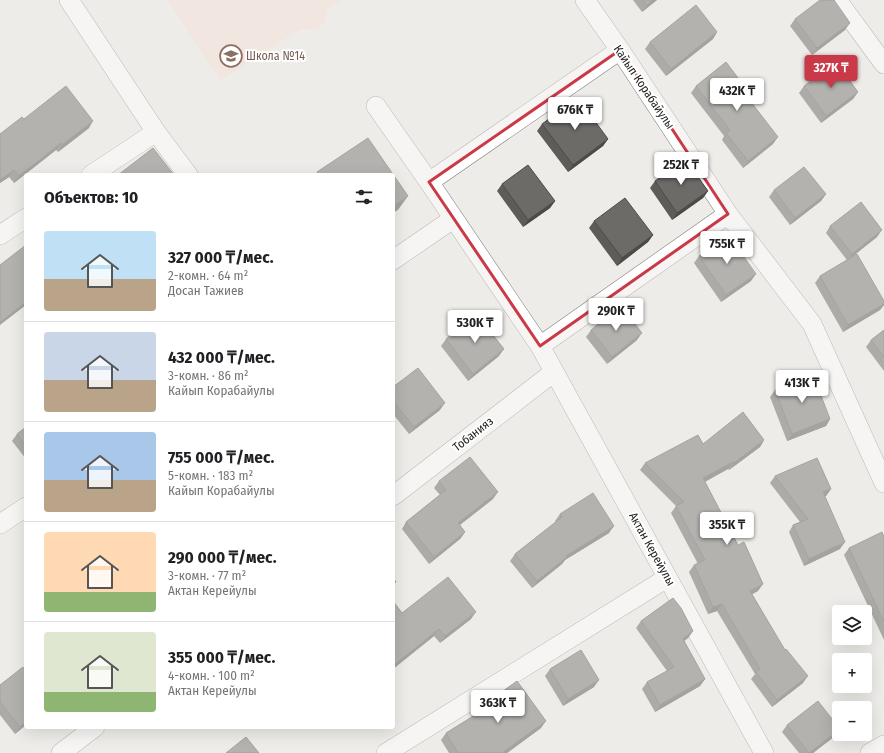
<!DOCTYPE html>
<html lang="ru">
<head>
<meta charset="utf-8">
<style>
	:root { --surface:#fff; --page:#f2f2f2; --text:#202124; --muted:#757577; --line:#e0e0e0; --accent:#c93947 }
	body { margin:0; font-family:"Fira Sans Condensed",sans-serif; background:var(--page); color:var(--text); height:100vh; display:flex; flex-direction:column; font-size:15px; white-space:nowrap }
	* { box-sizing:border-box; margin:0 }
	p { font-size:13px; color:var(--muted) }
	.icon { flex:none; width:22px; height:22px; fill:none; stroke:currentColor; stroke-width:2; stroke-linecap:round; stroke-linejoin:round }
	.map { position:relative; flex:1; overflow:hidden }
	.details { position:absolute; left:24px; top:173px; width:371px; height:556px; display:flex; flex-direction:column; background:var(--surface); border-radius:4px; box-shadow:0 4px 16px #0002 }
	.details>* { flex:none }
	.controls { position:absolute; left:832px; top:605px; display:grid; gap:8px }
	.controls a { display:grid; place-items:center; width:40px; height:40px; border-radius:4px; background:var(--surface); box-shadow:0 4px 16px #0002; font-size:20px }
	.price { position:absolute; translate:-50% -34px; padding:0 9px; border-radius:4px; background:#fff; color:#222; font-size:13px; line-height:26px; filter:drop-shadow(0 1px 2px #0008) }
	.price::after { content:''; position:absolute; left:50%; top:24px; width:12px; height:9px; margin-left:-6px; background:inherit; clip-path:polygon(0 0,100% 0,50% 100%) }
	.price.on { background:var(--accent); color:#fff }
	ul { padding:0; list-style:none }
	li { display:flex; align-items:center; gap:12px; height:100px; padding:0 20px }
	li+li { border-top:1px solid var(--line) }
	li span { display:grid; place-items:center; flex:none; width:112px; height:80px; border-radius:4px; color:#555 }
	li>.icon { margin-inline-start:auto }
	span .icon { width:48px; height:48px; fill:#fffc; stroke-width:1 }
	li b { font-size:17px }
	h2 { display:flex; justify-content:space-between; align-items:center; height:48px; padding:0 20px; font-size:17px }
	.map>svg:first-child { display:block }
	.education { fill:#f6ddd4 }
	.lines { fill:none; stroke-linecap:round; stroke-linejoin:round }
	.minor-casing { stroke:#7c7a77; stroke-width:20 }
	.minor { stroke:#fff; stroke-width:19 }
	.wall { fill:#5e5c59 }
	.shaded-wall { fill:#4c4b49 }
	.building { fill:#6d6b68; stroke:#4c4b49 }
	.marked { fill:none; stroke:#c93947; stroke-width:3; stroke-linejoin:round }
	.labels { text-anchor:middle; stroke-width:4; stroke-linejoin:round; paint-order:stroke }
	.education-label { font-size:12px; fill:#785e54; stroke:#fff; text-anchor:start }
	.street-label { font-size:12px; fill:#232221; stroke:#fff }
</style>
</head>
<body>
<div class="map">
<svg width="884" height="753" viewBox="0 0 884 753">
	<rect width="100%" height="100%" fill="#eeece9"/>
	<path class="education" d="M167,0H343L327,10L325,23L316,30L301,29L220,81Z"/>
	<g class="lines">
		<g class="minor-casing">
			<path id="minor" d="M69,0L156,132L188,175
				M585,0L620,50L728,214L812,324L884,483
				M837,0L884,64
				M376,106L429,182L540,346L728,214
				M91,175L156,132
				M429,182L620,50
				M0,235L26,218
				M393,260L453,219
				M540,346L764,753
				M393,496L554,372
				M0,524L26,507
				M61,753L95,727
				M386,753L667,578
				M870,753L884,745"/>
		</g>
		<use href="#minor" class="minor"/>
	</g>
	<path class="wall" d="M633,0H657L642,12Z
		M795,19L845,30L812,55L790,26Z
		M717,32L713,39L666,76L645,49L650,42Z
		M696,86L745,94L773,144L743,168L722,140L724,136L691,93Z
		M804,86L858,92L853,99L821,123L799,93Z
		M24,119L89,128L58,152L56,150L14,183L9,177L0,183V134Z
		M542,124L608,139L603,146L568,172L537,131Z
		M655,181L708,191L703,198L672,220L650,188Z
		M502,184L555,201L550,208L523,227L497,191Z
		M774,190L826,194L821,201L790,225L769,197Z
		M594,221L653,235L648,242L617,266L589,228Z
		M830,226L877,237L850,258L884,301V305L880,310L843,332L815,283L820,276L847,260L826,233Z
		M699,256L751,281L721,302L694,263Z
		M591,330L637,340L607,364L586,337Z
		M884,330V371L866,347L871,340Z
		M446,339L499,356L468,381L441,346Z
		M393,387L440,410L409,434L393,414Z
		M775,390L830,419L826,426L787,441L770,397Z
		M26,427V459L12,441L17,434Z
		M764,440L760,447L729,470L728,469L705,482L758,591L752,594L803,683L772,707L751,679L755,674L717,611L708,614L689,572L694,565L698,564L671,513L676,506L640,470L645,463Z
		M775,476L831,489L826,496H824L840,549L804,566L789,532L793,525L800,522L770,483Z
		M439,481L493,499L460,525L465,532L460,539L429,564L402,529L406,522L440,495L434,488Z
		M560,514L609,533L565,560L562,564L532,588L510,561L515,554L556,522L555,521Z
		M884,537V640L844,555L849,548Z
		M393,601L402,613L471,619L440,643L434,636L393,669Z
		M641,621L693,631L688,638L684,641L705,679L700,686L655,712L642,689L647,682L667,671L636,628Z
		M26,669V725L15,734L0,715V685Z
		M550,669L594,687L563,706L545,676Z
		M488,702L541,728L507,753H449L441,740L446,733L484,710L483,709Z
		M787,725L835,736L813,753H799L782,732Z"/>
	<path class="shaded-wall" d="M653,0H657L642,12L647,5Z
		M850,23L845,30L812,55L817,48Z
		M717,32L713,39L666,76L671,69Z
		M858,92L853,99L821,123L826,116Z
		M93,121L89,128L58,152L62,145Z
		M778,137L773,144L743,168L748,161Z
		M608,139L603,146L568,172L573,165Z
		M61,143L56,150L14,183L19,176Z
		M14,170L9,177L0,183V180Z
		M708,191L703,198L672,220L677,213Z
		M826,194L821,201L790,225L795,218Z
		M408,196L398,210L393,213V206Z
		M555,201L550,208L523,227L528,220Z
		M882,230L877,237L847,261L852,254Z
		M653,235L648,242L617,266L622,258Z
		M756,274L751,281L721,302L726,295Z
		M26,302V305L0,325V322Z
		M884,304V305L880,310L843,332L848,325Z
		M642,333L637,340L607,364L612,357Z
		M504,349L499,356L468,381L473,374Z
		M445,403L440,410L409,434L414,427Z
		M830,419L826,426L787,441L792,434Z
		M764,440L760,447L729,470L734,463Z
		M733,462L728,469L698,485L703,478Z
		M831,489L826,496L818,499L823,492Z
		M498,492L493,499L453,530L458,523Z
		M614,526L609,533L565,560L562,564L532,588L537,581L566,556Z
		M465,532L460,539L429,564L434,557Z
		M845,542L840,549L804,566L809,559Z
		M763,584L758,591L745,598L750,591Z
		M722,604L717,611L708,614L713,607Z
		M476,612L471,619L440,643L445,636Z
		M439,629L434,636L393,669L394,665Z
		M693,631L688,638L678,646L683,639Z
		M808,676L803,683L772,707L777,700Z
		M705,679L700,686L655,712L660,705Z
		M599,680L594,687L563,706L568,699Z
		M546,721L541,728L507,753H502Z
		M26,722V725L15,734L20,727Z
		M839,730L835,736L813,753H809Z"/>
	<path class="building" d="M643,0H653L647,5Z
		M820,0H834L850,23L817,48L795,19Z
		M696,5L717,32L671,69L650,42Z
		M726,62L747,90L744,93L778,137L748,161L726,133L730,130L696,86Z
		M836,62L858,92L826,116L804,86Z
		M66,86L93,121L62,145L61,143L19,176L14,170L0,180V134L22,117L24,119Z
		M578,98L608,139L573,165L542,124Z
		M368,138L408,196L393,206V175H319L317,172Z
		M153,148L174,175H118Z
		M686,160L708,191L677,213L655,181Z
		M528,165L555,201L528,220L502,184Z
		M804,167L826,194L795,218L774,190Z
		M625,198L653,235L622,258L594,221Z
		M861,202L882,230L852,254L830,226Z
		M729,236L756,274L726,295L699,256Z
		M26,245V302L0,322V265Z
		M857,254L884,301V304L848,325L820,276Z
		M621,306L642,333L612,357L591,330Z
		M477,315L504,349L473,374L446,339Z
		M884,330V357L871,340Z
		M418,368L445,403L414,427L393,401V387Z
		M813,375L830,419L792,434L775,390Z
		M743,412L764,440L734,463L733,462L703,478L738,545L744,542L763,584L750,591L785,650L786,649L808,676L777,700L756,672L760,669L722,604L713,607L694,565L705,560L676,506L684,502L645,463L698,435L703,444Z
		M26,427V446L17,434Z
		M470,457L498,492L458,523L465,532L434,557L406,522L446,490L439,481Z
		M817,458L831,489L823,492L845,542L809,559L793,525L808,519L775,476Z
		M593,493L614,526L566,556L567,557L537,581L515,554L562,517L560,514Z
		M882,532L884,537V622L849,548Z
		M448,577L476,612L445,636L439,629L394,665L393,664V601L402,613Z
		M393,578L396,582L393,585Z
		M673,598L681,608L693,631L683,639L705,679L660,705L647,682L674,667L641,621Z
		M581,650L599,680L568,699L550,669Z
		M23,667L25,670L26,669V722L20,727L0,702V685Z
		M517,681L546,721L502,753H458L446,733L491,705L488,702Z
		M818,701L839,728V730L809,753L787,725Z
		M246,737L259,753H226Z"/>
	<path d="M0 0H884V753H0ZM620,50L728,214L540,346L429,182Z" fill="#eeece9" fill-opacity=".55" fill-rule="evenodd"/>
	<path class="marked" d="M620,50L728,214L540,346L429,182Z"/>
	<defs>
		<g id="school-ring" transform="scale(1.15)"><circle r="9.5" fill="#fff" stroke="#8d6e63" stroke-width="1.5"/><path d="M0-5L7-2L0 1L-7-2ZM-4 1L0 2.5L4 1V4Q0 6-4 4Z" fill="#8d6e63"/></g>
	</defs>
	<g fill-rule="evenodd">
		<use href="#school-ring" x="231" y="56"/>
	</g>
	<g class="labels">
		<g class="education-label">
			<text x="246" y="60">Школа №14</text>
		</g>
		<g class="street-label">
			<text transform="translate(644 87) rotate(56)" y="4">Кайып Корабайулы</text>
			<text transform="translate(473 434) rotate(-38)" y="4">Тобанияз</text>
			<text transform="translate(652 549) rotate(61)" y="4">Актан Керейулы</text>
		</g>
	</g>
</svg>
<div class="controls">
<a><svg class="icon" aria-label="layers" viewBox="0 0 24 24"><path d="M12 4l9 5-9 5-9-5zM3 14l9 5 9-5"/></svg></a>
<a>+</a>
<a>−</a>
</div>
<b class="price on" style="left:831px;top:89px">327K ₸</b>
<b class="price" style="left:737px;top:112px">432K ₸</b>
<b class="price" style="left:575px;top:131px">676K ₸</b>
<b class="price" style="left:681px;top:186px">252K ₸</b>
<b class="price" style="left:727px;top:265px">755K ₸</b>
<b class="price" style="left:616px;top:332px">290K ₸</b>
<b class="price" style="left:475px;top:344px">530K ₸</b>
<b class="price" style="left:802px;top:404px">413K ₸</b>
<b class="price" style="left:727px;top:546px">355K ₸</b>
<b class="price" style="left:498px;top:724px">363K ₸</b>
<section class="details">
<h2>Объектов: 10<svg class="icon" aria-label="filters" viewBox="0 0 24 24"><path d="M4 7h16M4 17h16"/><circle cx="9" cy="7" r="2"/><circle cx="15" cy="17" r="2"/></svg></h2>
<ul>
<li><span style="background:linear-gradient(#bfe0f5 60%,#b9a48a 0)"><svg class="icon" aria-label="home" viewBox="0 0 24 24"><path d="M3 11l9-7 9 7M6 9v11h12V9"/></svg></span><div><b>327 000 ₸/мес.</b><p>2-комн. · 64 m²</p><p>Досан Тажиев</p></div></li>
<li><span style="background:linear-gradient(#c9d6e8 60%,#b9a48a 0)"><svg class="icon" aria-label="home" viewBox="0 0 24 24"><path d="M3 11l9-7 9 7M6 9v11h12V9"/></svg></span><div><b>432 000 ₸/мес.</b><p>3-комн. · 86 m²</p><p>Кайып Корабайулы</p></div></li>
<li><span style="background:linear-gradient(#a9c7e8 60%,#b9a48a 0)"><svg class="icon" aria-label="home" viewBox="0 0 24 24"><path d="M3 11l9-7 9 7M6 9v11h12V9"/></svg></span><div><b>755 000 ₸/мес.</b><p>5-комн. · 183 m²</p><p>Кайып Корабайулы</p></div></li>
<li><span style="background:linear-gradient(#ffd9b3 75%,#8fb573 0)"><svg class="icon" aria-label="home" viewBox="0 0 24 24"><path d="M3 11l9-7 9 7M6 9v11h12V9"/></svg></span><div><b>290 000 ₸/мес.</b><p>3-комн. · 77 m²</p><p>Актан Керейулы</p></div></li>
<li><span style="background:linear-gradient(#dfe7d0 75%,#8fb573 0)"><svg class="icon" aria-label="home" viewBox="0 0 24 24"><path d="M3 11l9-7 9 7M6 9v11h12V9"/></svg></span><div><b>355 000 ₸/мес.</b><p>4-комн. · 100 m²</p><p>Актан Керейулы</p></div></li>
</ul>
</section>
</div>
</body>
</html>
